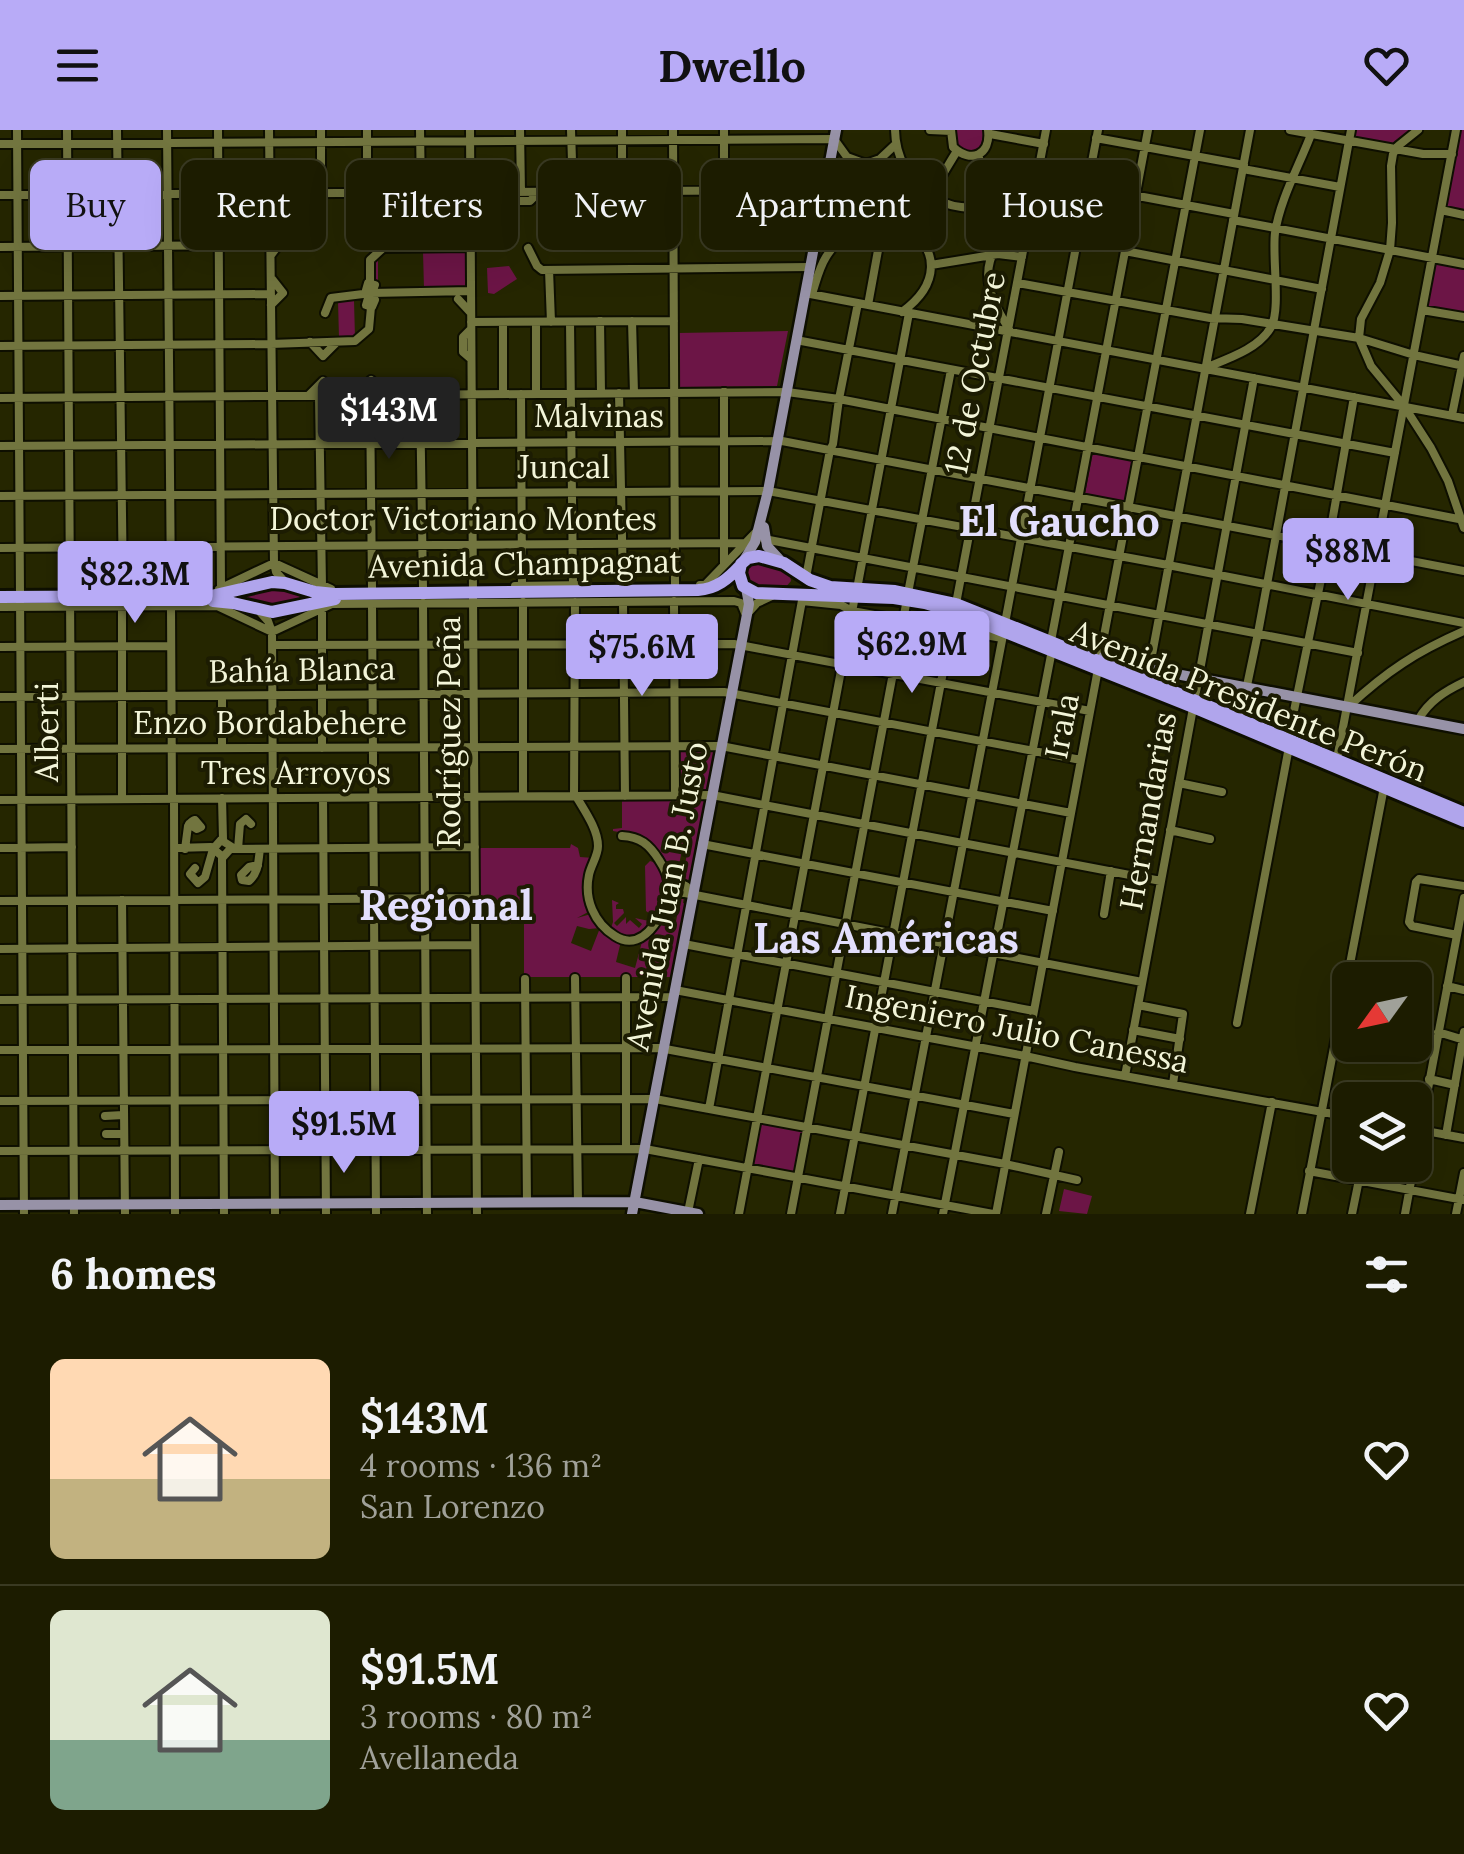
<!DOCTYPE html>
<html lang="en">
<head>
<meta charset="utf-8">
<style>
	:root { --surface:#1c1c00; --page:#29290f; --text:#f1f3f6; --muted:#a0a199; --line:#3a3a22; --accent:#b8abf7 }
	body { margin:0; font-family:Lora,serif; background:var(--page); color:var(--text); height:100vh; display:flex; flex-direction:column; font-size:38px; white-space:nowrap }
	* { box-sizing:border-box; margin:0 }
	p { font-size:32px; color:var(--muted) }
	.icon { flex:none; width:55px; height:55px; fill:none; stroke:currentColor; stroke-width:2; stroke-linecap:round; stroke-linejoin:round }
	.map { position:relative; height:1084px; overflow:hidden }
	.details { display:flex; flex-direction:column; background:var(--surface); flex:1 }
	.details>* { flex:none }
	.banner { position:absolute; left:30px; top:30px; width:1405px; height:90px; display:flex; gap:20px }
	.needle { width:65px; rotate:237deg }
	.fabs { position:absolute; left:1332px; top:832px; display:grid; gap:20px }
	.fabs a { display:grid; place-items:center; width:100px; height:100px; border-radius:15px; background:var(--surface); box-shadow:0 10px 40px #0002,0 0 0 2px var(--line); font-size:50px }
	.price { position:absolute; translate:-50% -85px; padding:0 22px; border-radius:10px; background:var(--accent); color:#111; font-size:32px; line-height:65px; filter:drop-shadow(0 2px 5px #0008) }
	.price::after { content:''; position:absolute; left:50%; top:60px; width:30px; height:22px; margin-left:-15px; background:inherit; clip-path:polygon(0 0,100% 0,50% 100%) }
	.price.selected { background:#222; color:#fff }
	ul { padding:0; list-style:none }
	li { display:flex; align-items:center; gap:30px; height:250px; padding:0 50px }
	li+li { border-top:2px solid var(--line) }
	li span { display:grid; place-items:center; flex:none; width:280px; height:200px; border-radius:15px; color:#555 }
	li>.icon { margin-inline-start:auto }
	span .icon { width:120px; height:120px; fill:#fffc; stroke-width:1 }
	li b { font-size:42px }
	h2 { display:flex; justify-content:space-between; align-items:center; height:120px; padding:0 50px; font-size:42px }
	.tag { padding:0 35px; border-radius:15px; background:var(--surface); box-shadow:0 10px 40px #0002,0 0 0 2px var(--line); font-size:35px; line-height:90px }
	.tag.selected { background:var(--accent); color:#111 }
	header { display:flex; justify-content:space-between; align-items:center; height:130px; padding:0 50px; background:var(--accent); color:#111; font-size:45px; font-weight:700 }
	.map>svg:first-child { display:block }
	.green { fill:#6c1546; fill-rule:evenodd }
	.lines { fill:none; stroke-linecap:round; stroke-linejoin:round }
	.minor-casing { stroke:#0e0f00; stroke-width:12 }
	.major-casing { stroke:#0e0f00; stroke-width:15 }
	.highway-casing { stroke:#0e0f00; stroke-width:18 }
	.minor { stroke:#72753f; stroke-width:8 }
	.major { stroke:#9792a7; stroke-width:10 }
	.highway { stroke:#b0a5ec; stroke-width:12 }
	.labels { text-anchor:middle; stroke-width:8; stroke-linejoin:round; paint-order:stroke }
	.street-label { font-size:32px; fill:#f3f5d9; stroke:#1c1c02 }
	.district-label { font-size:42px; font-weight:bold; fill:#e3dffc; stroke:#1c1c02 }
</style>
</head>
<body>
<header><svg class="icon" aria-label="menu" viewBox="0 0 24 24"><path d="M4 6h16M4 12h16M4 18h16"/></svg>Dwello<svg class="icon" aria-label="heart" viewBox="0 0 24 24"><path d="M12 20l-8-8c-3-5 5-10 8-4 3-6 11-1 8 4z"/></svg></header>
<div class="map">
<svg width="1464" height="1084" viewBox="0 0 1464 1084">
	<rect width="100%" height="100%" fill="#252600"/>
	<path class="green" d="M953,0H987L982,20L971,25L957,18Z
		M1356,0H1413L1391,17L1355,8Z
		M1460,0H1464V84L1445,80Z
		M474,67H507L508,84L493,99H474Z
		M469,119V159L378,160L372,149L373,129L382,120ZM384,122H423L424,158H378V128Z
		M1435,133L1464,138V185L1433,180L1434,177L1427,176Z
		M509,136L517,149L494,164L488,163L487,138Z
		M354,170L355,208H339L338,171Z
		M788,201L777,256L677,257L678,203Z
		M1093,322L1134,330L1126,372L1085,364Z
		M750,430L789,440L791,451L784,459H749L742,448Z
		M265,455L299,462L300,470L283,479L246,472L247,463Z
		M716,618L707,662L678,664V619Z
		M705,667L707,669L691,751L683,748L688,716L683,715L676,750L636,705L613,701V699L622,698V670H631V668Z
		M571,714L578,718L580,727L594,728L589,741L590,781L577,788L591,784L621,811L616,832L635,838L643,808L671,767L673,769L667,800L674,802L680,770L681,766L684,765L683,773L688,775L674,847H524V794H510V777H492L491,792H480L479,718H570ZM577,796L589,799L600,798L591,821L571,813Z
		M650,731L656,733C667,749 668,773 653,786L646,781L645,736Z
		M612,770L619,773L616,775V779H623L624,783L614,793L617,796L626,787V794L630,790L639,798L642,794L635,788L649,791L650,795L637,808L622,809L603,794L611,798L613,792Z
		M761,991L805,1000L796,1045L753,1036Z
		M1064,1059L1092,1066L1087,1084L1059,1081Z"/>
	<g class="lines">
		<g class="minor-casing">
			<path id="minor" d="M17,0L24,1084
				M67,0L74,1084
				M117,0L123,461
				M167,0L171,461
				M218,0L221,458
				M269,0L274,433L276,442L285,452
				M321,0V61
				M367,0V61
				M420,0L421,63
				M470,0L477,1084
				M520,0L521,62
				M571,0L573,61
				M622,0V61
				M673,0L675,455
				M724,0V60
				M895,0C896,53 947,94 999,71C1016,64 1028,50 1038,34
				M930,0L951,1
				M951,0L953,17C971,34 991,25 988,0
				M1290,0L1423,24H1452
				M1418,0L1398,16L1393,24L1391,36L1392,93L1390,120L1380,153L1361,189L1359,208L1371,236L1404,276L1431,318L1448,351L1464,398
				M990,4L1044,14
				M1096,8L1244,35
				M0,14L834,9L847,27L866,34L880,29L896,14
				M978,25C984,45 1000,73 1000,93C1001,108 994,118 990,131C983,155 997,180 1009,199
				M1243,39L1340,57
				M1037,47L1234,84
				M352,61L368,76L381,62
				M556,61L573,78L590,61
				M402,62L416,75L429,62
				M507,62L517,71H530L539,62
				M0,65L824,60L876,70
				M1441,80L1464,85
				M1233,90L1464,134
				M895,92C928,78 939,49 957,21
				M1028,98L1126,115
				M270,103L280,113L271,125
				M0,117L271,115
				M528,118L537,136L542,140L810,137
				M1125,121L1322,159
				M931,135L998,124L1022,127
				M549,140L551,192
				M370,152V130L383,118L471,117
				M368,153L375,155L372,162L366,160Z
				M1018,153L1210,188L1242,189L1359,208L1414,225L1464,236
				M805,163L1464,288
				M812,164C816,152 819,138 826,127C876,47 982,124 902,182
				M0,166L271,164
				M368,168L375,170L372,177L366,175Z
				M458,169L471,183
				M271,175L283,163L272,149
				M868,175L883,93L868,34
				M1422,180L1464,187
				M325,183L331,168L371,163L471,161
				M600,191L601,263
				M632,191L634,263
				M471,192L674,191
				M503,192V264
				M536,192V264
				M570,192L573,455
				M796,210L1395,323
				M310,212L323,226L337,212
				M0,216L271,214L355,211L369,199L371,177
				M470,228L463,222V207L471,199
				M1205,238C1227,229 1259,219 1271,197C1281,180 1272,127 1275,103C1280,70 1298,38 1310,7L1309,0
				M724,262V435
				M619,263L623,455
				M521,264L522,456
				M309,265L323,251L334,265
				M319,265L322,456
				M357,265L371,250L384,265
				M370,265L372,458
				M406,265L419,253L431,264
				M420,265L423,457
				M0,268L787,262L839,269L1464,390
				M1452,285L1464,226
				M0,316L782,311L1464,441
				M0,366L768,361L1168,435L1464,493
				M764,409L1358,523
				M0,418L746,413
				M274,433L331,459
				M807,442L830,320L833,314L839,269L858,173
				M700,455H705L758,400
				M515,456L586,455
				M219,459L274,433
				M857,459L909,183
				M908,463L951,240
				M674,471L675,665
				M802,471L841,475L852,481L1002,508
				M523,472V666
				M623,472L625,666
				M423,473L427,1084
				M372,474L376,1084
				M0,477L217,476L272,502
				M171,477L172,669
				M322,477V618
				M260,482L268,491L272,502L275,1084
				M747,484L757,473L772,466
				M1005,493L1098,0
				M272,502L332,474L734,471L741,473L745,483
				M1051,511L1148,0
				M272,515L734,514L1090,581
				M0,517L171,516
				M1100,527L1200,0
				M1149,541L1250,0
				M222,566V618
				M0,567L724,562L1081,630
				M1348,577C1387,541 1416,522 1464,501
				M1240,589L1258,503L1351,0
				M1418,590C1429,571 1445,561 1464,552
				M1288,610L1328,415L1354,267
				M0,619L721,616L1071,683
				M1337,629L1456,0
				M273,642L373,641
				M1179,653L1222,662
				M574,666L575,472
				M576,666C584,680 598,699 598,716C598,726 591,735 589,745C584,769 594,793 615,806C646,826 670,776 668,751C667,743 663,736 659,730C649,714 640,707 622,706
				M222,668L223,709
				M323,668L326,1084
				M122,669V477
				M174,669L175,1084
				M0,670L712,665L1161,751
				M1170,700L1210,709
				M702,714L1053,781
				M0,718L72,717
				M175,718L211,717L223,727L232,717L221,710L214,718L213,719L205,747L198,753L190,744L195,738
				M185,719L188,696C190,694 191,691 195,690L201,697L197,699L189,694
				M232,719L475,717
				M238,719L240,694L246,689L251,694
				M222,727L224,1084
				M258,735L249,737L241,745L242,750L249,751C259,742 258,732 260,719
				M669,748L686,756L693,765
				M667,768L675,763H685L1142,852
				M122,770L125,1084
				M0,771L475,768
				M1104,784L1111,741
				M1457,805L1412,796L1409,792L1416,752L1419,749L1464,756
				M684,814L1034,881
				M0,819L475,815
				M575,848L578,1073
				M626,848V1019
				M525,849L527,1073
				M1447,856L1464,860
				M675,860L1025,926L1075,937L1350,987
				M0,870L674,867
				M1138,875L1183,884L1173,954
				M1237,893L1289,617
				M1133,900L1180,909
				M1438,902L1464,910
				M0,920L660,918L1014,984
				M1129,924L1177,932
				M1125,946L1254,248
				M1429,949L1455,955
				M0,971L655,969L1005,1034L1077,1050
				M709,979L803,465
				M105,986L123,985
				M1415,999L1464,1008
				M106,1004H123
				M1446,1005L1464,902
				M0,1021L645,1019L993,1084
				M1415,1028L1464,768
				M1309,1041L1464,1070
				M688,1082L699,1029
				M739,1084L855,466
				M791,1084L907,469
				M840,1084L1046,0
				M892,1084L1004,500
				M943,1084L1052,520
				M996,1084L1098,539
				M1046,1084L1059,1022
				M1250,1084L1272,972
				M1302,1084L1384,657
				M1352,1084L1362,1035
				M1405,1084L1414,1035
				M1456,1084L1464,1043"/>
		</g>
		<g class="major-casing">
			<path id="major" d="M764,397L767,416L779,429
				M744,430L755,412L768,361L836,0
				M1103,527L1124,534L1464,599
				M0,1075L635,1072L698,1084
				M632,1084L749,474L746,458"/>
		</g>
		<g class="highway-casing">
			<path id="highway" d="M0,467L211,466L272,452L285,453L315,462L335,464L698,460C716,459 728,449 740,436
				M213,471L233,473L272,482L335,469
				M1464,683L1148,551L956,474L895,461L830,457L810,450L784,433L759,426L748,428L741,434L739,443L743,456L756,463L894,468L925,473L955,482L1193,577L1464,691"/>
		</g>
		<use href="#minor" class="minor"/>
		<use href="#major" class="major"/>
		<use href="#highway" class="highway"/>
	</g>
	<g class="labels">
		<g class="street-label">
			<text transform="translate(975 243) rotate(-79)" y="11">12 de Octubre</text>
			<text x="599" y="297">Malvinas</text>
			<text x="564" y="348">Juncal</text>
			<text x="463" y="400">Doctor Victoriano Montes</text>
			<text transform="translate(525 434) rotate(-1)" y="11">Avenida Champagnat</text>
			<text transform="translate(302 540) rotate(-1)" y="11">Bahía Blanca</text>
			<text transform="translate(1249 571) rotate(22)" y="11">Avenida Presidente Perón</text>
			<text x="270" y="604">Enzo Bordabehere</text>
			<text transform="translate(1062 596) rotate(-79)" y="11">Irala</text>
			<text transform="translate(47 602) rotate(-90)" y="11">Alberti</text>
			<text transform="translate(449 602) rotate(-90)" y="11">Rodríguez Peña</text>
			<text x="296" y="654">Tres Arroyos</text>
			<text transform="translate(1148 681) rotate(-80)" y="11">Hernandarias</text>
			<text transform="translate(667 766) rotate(-79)" y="11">Avenida Juan B. Justo</text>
			<text transform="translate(1017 899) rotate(11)" y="11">Ingeniero Julio Canessa</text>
		</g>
		<g class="district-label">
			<text x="1059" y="406">El Gaucho</text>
			<text x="446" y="790">Regional</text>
			<text x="886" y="823">Las Américas</text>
		</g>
	</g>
</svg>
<div class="fabs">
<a><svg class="needle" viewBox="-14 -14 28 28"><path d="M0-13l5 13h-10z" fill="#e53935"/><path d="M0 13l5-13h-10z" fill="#a0a199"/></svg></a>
<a><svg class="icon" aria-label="layers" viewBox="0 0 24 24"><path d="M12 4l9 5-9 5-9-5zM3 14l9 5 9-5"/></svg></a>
</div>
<b class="price selected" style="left:389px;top:332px">$143M</b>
<b class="price" style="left:1348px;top:473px">$88M</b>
<b class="price" style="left:135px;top:496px">$82.3M</b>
<b class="price" style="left:912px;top:566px">$62.9M</b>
<b class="price" style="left:642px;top:569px">$75.6M</b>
<b class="price" style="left:344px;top:1046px">$91.5M</b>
<div class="banner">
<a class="tag selected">Buy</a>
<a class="tag">Rent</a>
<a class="tag">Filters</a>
<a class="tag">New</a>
<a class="tag">Apartment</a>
<a class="tag">House</a>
</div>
</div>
<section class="details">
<h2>6 homes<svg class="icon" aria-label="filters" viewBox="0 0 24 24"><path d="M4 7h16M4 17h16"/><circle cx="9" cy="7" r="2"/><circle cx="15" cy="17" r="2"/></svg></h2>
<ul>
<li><span style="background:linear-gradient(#ffd9b3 60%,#c2b280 0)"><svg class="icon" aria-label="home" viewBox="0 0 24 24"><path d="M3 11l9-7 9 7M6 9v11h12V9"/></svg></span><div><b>$143M</b><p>4 rooms · 136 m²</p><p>San Lorenzo</p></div><svg class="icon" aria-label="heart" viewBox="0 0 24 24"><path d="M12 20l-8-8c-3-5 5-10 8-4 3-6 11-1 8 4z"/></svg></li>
<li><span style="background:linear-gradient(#dfe7d0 65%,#7fa58c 0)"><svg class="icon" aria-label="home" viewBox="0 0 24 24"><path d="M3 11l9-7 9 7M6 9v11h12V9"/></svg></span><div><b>$91.5M</b><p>3 rooms · 80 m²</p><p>Avellaneda</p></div><svg class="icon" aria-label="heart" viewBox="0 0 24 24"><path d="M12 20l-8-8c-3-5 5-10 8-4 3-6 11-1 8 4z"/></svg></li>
</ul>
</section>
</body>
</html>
